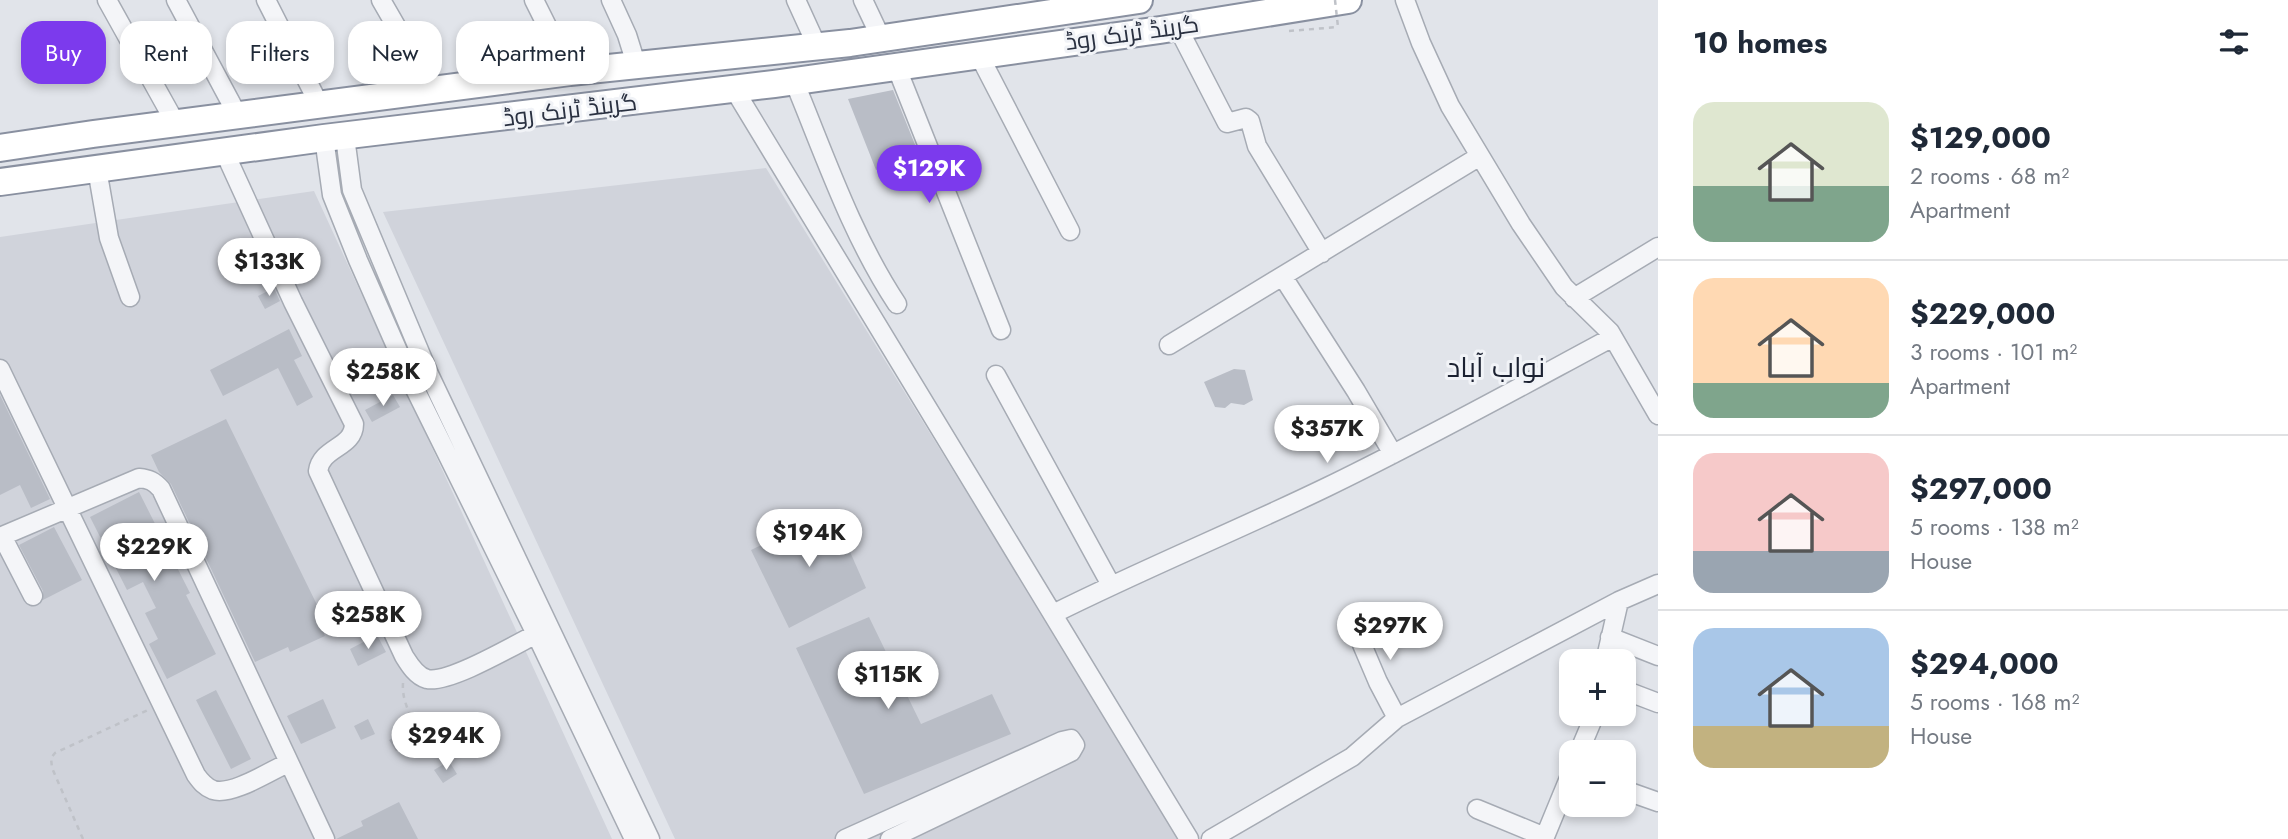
<!DOCTYPE html>
<html lang="en">
<head>
<meta charset="utf-8">
<style>
	:root { --surface:#fff; --page:#f2f2f3; --text:#1f2937; --muted:#747a83; --line:#e0e1e3; --accent:#7c3aed }
	body { margin:0; font-family:Jost,Cairo,sans-serif; background:var(--page); color:var(--text); height:100vh; display:flex; flex-direction:column; font-size:26px; white-space:nowrap }
	* { box-sizing:border-box; margin:0 }
	p { font-size:23px; color:var(--muted) }
	.icon { flex:none; width:38px; height:38px; fill:none; stroke:currentColor; stroke-width:2; stroke-linecap:round; stroke-linejoin:round }
	.map { position:relative; flex:1; overflow:hidden }
	.drawer { display:flex; flex-direction:column; background:var(--surface); width:630px }
	.drawer>* { flex:none }
	.banner { position:absolute; left:21px; top:21px; width:665px; height:63px; display:flex; gap:14px }
	.controls { position:absolute; left:1559px; top:649px; display:grid; gap:14px }
	.controls a { display:grid; place-items:center; width:77px; height:77px; border-radius:14px; background:var(--surface); box-shadow:0 4px 10px #0003; font-size:35px }
	.price { position:absolute; translate:-50% -60px; padding:0 16px; border-radius:24px; background:#fff; color:#222; font-size:23px; line-height:46px; filter:drop-shadow(0 2px 4px #0008) }
	.price::after { content:''; position:absolute; left:50%; top:42px; width:21px; height:16px; margin-left:-10px; background:inherit; clip-path:polygon(0 0,100% 0,50% 100%) }
	.price.selected { background:var(--accent); color:#fff }
	ul { padding:0; list-style:none }
	li { display:flex; align-items:center; gap:21px; height:175px; padding:0 35px }
	li+li { border-top:2px solid var(--line) }
	li span { display:grid; place-items:center; flex:none; width:196px; height:140px; border-radius:21px; color:#555 }
	li>.icon { margin-inline-start:auto }
	span .icon { width:84px; height:84px; fill:#fffc; stroke-width:1 }
	li b { font-size:30px }
	h2 { display:flex; justify-content:space-between; align-items:center; height:84px; padding:0 35px; font-size:30px }
	.pill { padding:0 24px; border-radius:21px; background:var(--surface); box-shadow:0 4px 10px #0003; font-size:24px; line-height:63px }
	.pill.selected { background:var(--accent); color:#fff }
	main { display:flex; flex:1; min-height:0 }
	.map>svg:first-child { display:block }
	.built { fill:#d0d3db }
	.building { fill:#b9bdc6 }
	.lines { fill:none; stroke-linecap:round; stroke-linejoin:round }
	.minor-casing { stroke:#a6abb4; stroke-width:21 }
	.highway-casing { stroke:#8990a0; stroke-width:30 }
	.path { stroke:#bfc2c8; stroke-width:2.5; stroke-dasharray:5 5; stroke-linecap:butt }
	.minor { stroke:#f4f5f8; stroke-width:18 }
	.highway { stroke:#fff; stroke-width:26 }
	.path-bridge { stroke:#bfc2c8; stroke-width:2.5; stroke-dasharray:5 5; stroke-linecap:butt }
	.labels { text-anchor:middle; stroke-width:6; stroke-linejoin:round; paint-order:stroke }
	.street-label { font-size:24px; fill:#2a3141; stroke:#f1f3f7 }
	.quarter-label { font-size:28px; fill:#1c2232; stroke:#f1f3f7 }
</style>
</head>
<body>
<main>
<div class="map">
<svg width="1658" height="839" viewBox="0 0 1658 839">
	<rect width="100%" height="100%" fill="#e1e4ea"/>
	<path class="built" d="M766,168L1181,839H675L383,212Z
		M314,191L612,839H0V237Z"/>
	<path class="building" d="M893,90L918,152L876,170L848,99Z
		M274,288L280,301L265,309L258,296Z
		M289,329L302,356L294,360L313,397L297,406L278,368L223,396L210,370Z
		M1234,369L1245,370L1253,400L1244,405L1231,403L1225,408L1215,407L1204,382Z
		M0,395L50,499L31,508L20,485L0,495Z
		M393,395L400,407L372,422L365,410Z
		M226,419L321,613L359,594L364,604L326,624L328,627L322,629L325,636L290,652L288,647L255,662L171,484L159,472L151,455Z
		M139,492L190,593L186,595L216,654L167,679L149,644L158,639L145,613L156,608L143,582L127,590L90,517Z
		M832,511L866,588L789,628L751,550Z
		M54,527L82,580L43,600V591L19,545Z
		M869,617L921,724L992,694L1011,734L864,794L796,648Z
		M377,635L386,652L358,666L350,649Z
		M216,690L251,759L231,769L196,700Z
		M323,699L336,728L301,744L287,716Z
		M368,719L375,734L361,740L354,726Z
		M410,728L417,739L396,751L389,740Z
		M449,761L457,774L443,783L434,770Z
		M399,802L418,839H336L363,826L361,821Z"/>
	<g class="lines">
		<g class="minor-casing">
			<path id="minor" d="M107,0L176,124
				M176,0L238,116
				M266,0L320,106
				M381,0L434,92
				M534,0L570,72
				M611,0L627,35L637,67
				M796,0L817,46
				M863,0L881,38
				M1405,0L1421,43L1450,106L1521,224L1564,287L1610,332L1658,415
				M1178,28L1227,123L1246,118L1250,121L1257,146L1322,253
				M979,55L1070,231
				M896,66L1001,330
				M794,81C825,156 852,236 897,304
				M734,89L1189,839
				M345,137L352,190L429,374L650,839
				M324,138L332,195L358,260L413,385L536,634L634,839
				M224,151L293,302L354,424C354,448 321,447 318,471L404,656C409,664 416,676 427,679C450,684 521,641 544,630
				M97,169L109,238L130,297
				M1283,277L1356,391L1393,454
				M1574,298L1658,247
				M1169,345L1480,156
				M0,369L196,775C201,782 205,787 213,790C232,796 270,771 288,763
				M996,375L1111,585
				M2,536L33,596
				M0,537L139,478C149,479 154,481 161,489L325,839
				M1053,614C1143,569 1236,531 1327,487C1424,440 1518,388 1613,337
				M1352,621L1378,682L1397,718
				M1610,637L1658,656
				M1605,662L1619,601L1658,584
				M1624,690L1658,703
				M1579,752L1595,714
				M1624,790L1658,802
				M1477,809L1545,837
				M845,839L1062,741L1071,739L1075,745L1071,752L890,839
				M1211,839L1352,757L1397,718L1619,601
				M1544,839L1572,771"/>
		</g>
		<g class="highway-casing">
			<path id="highway" d="M0,148L93,134L570,72L850,43L1139,0
				M0,182L324,138L774,84L1160,30L1348,0"/>
		</g>
		<path class="path" d="M1289,31L1338,27
			M403,683C401,709 422,734 435,756
			M83,839L52,768L51,758L55,753L148,710"/>
		<use href="#minor" class="minor"/>
		<use href="#highway" class="highway"/>
		<path class="path-bridge" d="M1335,0L1338,27"/>
	</g>
	<g class="labels">
		<g class="street-label">
			<text transform="translate(1132 33) rotate(-8)" y="8">گرینڈ ٹرنک روڈ</text>
			<text transform="translate(570 110) rotate(-7)" y="8">گرینڈ ٹرنک روڈ</text>
		</g>
		<g class="quarter-label">
			<text x="1496" y="377">نواب آباد</text>
		</g>
	</g>
</svg>
<div class="controls">
<a>+</a>
<a>−</a>
</div>
<b class="price selected" style="left:929px;top:205px">$129K</b>
<b class="price" style="left:269px;top:298px">$133K</b>
<b class="price" style="left:383px;top:408px">$258K</b>
<b class="price" style="left:1327px;top:465px">$357K</b>
<b class="price" style="left:809px;top:569px">$194K</b>
<b class="price" style="left:154px;top:583px">$229K</b>
<b class="price" style="left:368px;top:651px">$258K</b>
<b class="price" style="left:1390px;top:662px">$297K</b>
<b class="price" style="left:888px;top:711px">$115K</b>
<b class="price" style="left:446px;top:772px">$294K</b>
<div class="banner">
<a class="pill selected">Buy</a>
<a class="pill">Rent</a>
<a class="pill">Filters</a>
<a class="pill">New</a>
<a class="pill">Apartment</a>
</div>
</div>
<section class="drawer">
<h2>10 homes<svg class="icon" aria-label="filters" viewBox="0 0 24 24"><path d="M4 7h16M4 17h16"/><circle cx="9" cy="7" r="2"/><circle cx="15" cy="17" r="2"/></svg></h2>
<ul>
<li><span style="background:linear-gradient(#dfe7d0 60%,#7fa58c 0)"><svg class="icon" aria-label="home" viewBox="0 0 24 24"><path d="M3 11l9-7 9 7M6 9v11h12V9"/></svg></span><div><b>$129,000</b><p>2 rooms · 68 m²</p><p>Apartment</p></div></li>
<li><span style="background:linear-gradient(#ffd9b3 75%,#7fa58c 0)"><svg class="icon" aria-label="home" viewBox="0 0 24 24"><path d="M3 11l9-7 9 7M6 9v11h12V9"/></svg></span><div><b>$229,000</b><p>3 rooms · 101 m²</p><p>Apartment</p></div></li>
<li><span style="background:linear-gradient(#f6c9c9 70%,#9aa5b1 0)"><svg class="icon" aria-label="home" viewBox="0 0 24 24"><path d="M3 11l9-7 9 7M6 9v11h12V9"/></svg></span><div><b>$297,000</b><p>5 rooms · 138 m²</p><p>House</p></div></li>
<li><span style="background:linear-gradient(#a9c7e8 70%,#c2b280 0)"><svg class="icon" aria-label="home" viewBox="0 0 24 24"><path d="M3 11l9-7 9 7M6 9v11h12V9"/></svg></span><div><b>$294,000</b><p>5 rooms · 168 m²</p><p>House</p></div></li>
</ul>
</section>
</main>
</body>
</html>
